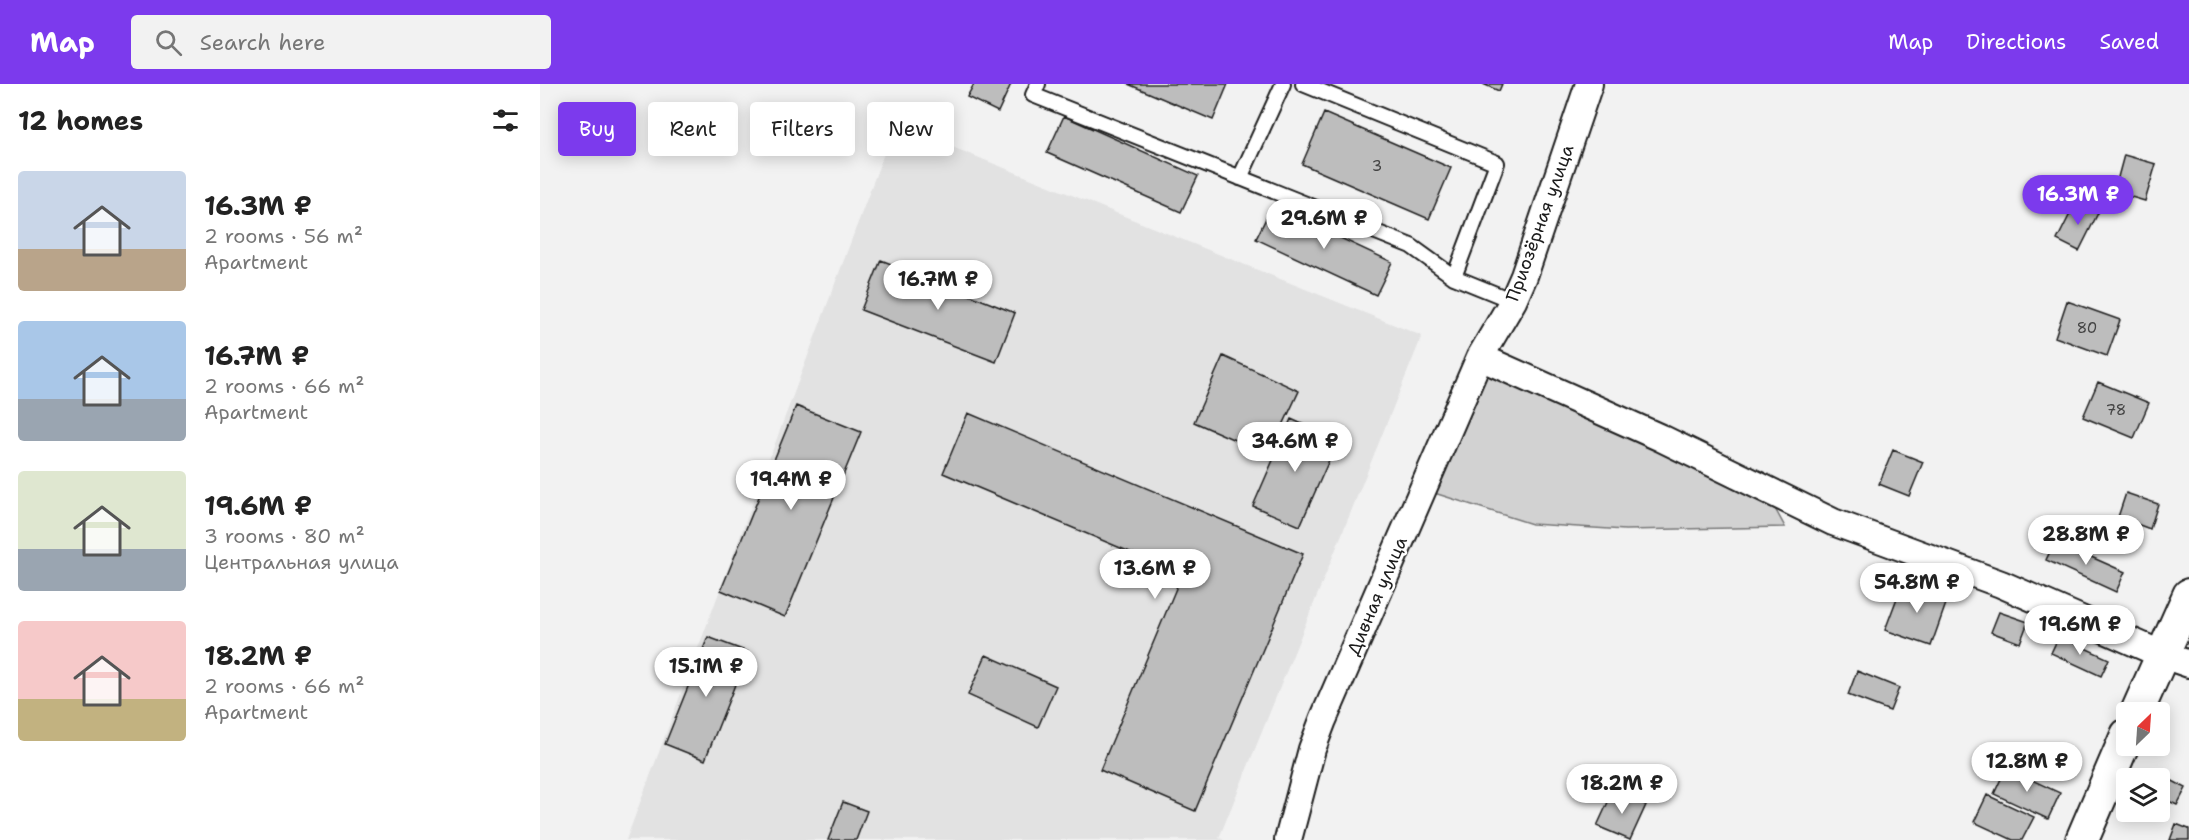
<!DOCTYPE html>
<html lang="en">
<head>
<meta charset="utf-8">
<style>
	:root { --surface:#fff; --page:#f2f2f2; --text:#222; --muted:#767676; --accent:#7c3aed }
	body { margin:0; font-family:"Shantell Sans",sans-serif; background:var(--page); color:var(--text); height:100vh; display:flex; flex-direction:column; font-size:22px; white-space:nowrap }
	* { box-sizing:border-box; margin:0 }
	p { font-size:20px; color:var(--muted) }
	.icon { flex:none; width:33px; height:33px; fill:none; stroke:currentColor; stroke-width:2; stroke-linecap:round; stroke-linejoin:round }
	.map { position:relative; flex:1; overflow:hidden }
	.side { display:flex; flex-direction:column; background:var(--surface); width:540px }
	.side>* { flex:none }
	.guide { position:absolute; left:18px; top:18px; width:570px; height:54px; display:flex; gap:12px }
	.needle { width:39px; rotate:25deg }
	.buttons { position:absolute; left:1576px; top:618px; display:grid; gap:12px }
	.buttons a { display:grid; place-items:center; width:54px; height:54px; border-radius:6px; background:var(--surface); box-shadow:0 3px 15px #0003; font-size:30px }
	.price { position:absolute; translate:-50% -51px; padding:0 14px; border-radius:21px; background:#fff; color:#222; font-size:20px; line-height:39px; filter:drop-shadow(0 2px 3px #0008) }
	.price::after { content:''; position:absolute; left:50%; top:36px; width:18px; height:14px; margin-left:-9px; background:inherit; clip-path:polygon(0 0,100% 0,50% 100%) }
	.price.selected { background:var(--accent); color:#fff }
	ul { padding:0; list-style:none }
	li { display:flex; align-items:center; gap:18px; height:150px; padding:0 18px }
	li span { display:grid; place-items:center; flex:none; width:168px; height:120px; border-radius:6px; color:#555 }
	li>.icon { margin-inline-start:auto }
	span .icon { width:72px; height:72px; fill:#fffc; stroke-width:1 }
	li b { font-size:26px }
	h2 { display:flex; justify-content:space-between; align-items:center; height:72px; padding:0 18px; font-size:26px }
	.tag { padding:0 21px; border-radius:6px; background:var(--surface); box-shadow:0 3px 15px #0003; font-size:21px; line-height:54px }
	.tag.selected { background:var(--accent); color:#fff }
	header { display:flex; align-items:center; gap:36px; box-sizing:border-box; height:84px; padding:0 30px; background:var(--accent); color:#fff }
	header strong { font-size:28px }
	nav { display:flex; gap:33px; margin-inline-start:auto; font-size:21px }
	.search { width:420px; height:54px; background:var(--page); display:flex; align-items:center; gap:15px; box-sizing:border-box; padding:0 21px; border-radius:6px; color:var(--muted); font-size:22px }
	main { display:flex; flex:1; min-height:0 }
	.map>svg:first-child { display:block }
	.built { fill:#e2e2e2 }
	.green { fill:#d2d2d2; stroke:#777; stroke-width:1.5 }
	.building { fill:#bdbdbd; stroke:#1c1c1c; stroke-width:1.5 }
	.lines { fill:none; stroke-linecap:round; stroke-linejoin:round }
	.service-casing { stroke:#1c1c1c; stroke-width:18 }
	.minor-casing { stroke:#1c1c1c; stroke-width:30 }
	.tertiary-casing { stroke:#1c1c1c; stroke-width:36 }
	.service { stroke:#fff; stroke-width:14 }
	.minor { stroke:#fff; stroke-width:26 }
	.tertiary { stroke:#fff; stroke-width:32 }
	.labels { text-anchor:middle; stroke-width:5; stroke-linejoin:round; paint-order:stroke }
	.number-label { font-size:15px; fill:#444 }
	.street-label { font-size:18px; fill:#1c1c1c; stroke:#fff }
</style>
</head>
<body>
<header>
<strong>Map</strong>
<div class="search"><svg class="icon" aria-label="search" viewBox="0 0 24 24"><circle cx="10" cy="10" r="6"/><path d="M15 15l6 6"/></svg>Search here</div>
<nav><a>Map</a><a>Directions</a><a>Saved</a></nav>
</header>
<main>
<section class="side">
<h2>12 homes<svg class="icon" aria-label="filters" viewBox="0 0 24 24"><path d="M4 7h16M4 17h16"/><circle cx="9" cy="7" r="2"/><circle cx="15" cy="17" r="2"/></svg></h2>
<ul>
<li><span style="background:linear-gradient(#c9d6e8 65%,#b9a48a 0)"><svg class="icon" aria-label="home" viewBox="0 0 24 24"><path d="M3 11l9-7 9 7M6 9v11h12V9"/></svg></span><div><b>16.3M ₽</b><p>2 rooms · 56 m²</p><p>Apartment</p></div></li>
<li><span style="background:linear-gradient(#a9c7e8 65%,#9aa5b1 0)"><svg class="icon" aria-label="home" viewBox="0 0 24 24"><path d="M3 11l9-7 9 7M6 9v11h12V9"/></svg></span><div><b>16.7M ₽</b><p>2 rooms · 66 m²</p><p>Apartment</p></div></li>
<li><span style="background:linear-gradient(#dfe7d0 65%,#9aa5b1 0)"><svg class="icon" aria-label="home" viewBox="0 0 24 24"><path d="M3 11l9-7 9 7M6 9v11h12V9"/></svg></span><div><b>19.6M ₽</b><p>3 rooms · 80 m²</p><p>Центральная улица</p></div></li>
<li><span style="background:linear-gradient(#f6c9c9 65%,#c2b280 0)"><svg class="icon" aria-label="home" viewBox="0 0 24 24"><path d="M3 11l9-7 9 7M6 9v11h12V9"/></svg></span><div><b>18.2M ₽</b><p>2 rooms · 66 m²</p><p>Apartment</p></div></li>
</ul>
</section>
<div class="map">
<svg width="1649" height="756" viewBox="0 0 1649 756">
	<rect width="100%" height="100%" fill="#f2f2f2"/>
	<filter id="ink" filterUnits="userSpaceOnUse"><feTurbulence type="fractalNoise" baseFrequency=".0167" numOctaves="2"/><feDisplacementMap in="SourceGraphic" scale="12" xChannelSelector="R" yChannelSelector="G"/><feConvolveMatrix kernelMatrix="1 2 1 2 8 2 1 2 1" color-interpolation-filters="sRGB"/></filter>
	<g filter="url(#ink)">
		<path class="built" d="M355,40L882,252L679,754L684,756H86Z"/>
		<path class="green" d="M944,284L1227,410L1245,443L1085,446L992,440L888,407Z"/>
		<path class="building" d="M434,0H471L458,28L427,13Z
			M588,0H688L673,36Z
			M943,0H962L959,7Z
			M784,29L911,84L889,135L762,80Z
			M524,32L658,92L641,128L507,69Z
			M1584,71L1616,80L1605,117L1574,108Z
			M1537,116L1559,127L1539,167L1517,156Z
			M732,122L852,178L836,211L716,155Z
			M341,176L475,229L456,278L321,226Z
			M1527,217L1580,236L1567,272L1515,253Z
			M683,272L759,307L729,371L654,338Z
			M1558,298L1609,319L1594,354L1543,333Z
			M256,322L321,348L245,533L181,506Z
			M428,329L763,470L655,727L560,686L642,490L403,389Z
			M751,335L798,356L760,442L713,422Z
			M1353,366L1383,378L1369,412L1339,400Z
			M1586,409L1618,420L1610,445L1578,433Z
			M1515,457L1585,488L1576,508L1506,476Z
			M1363,498L1408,514L1391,562L1345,546Z
			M1459,528L1488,538L1480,559L1451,548Z
			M1519,552L1569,575L1561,592L1511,569Z
			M168,553L208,568L165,676L125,660Z
			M446,571L516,602L498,643L428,611Z
			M1317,587L1359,604L1350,627L1308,611Z
			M1466,684L1520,709L1508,735L1454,710Z
			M1625,693L1646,704L1637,721L1620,713V702Z
			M1074,705L1106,721L1090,756L1057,742Z
			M1447,711L1494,733L1482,756H1473L1434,738Z
			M303,718L327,727L316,756H288Z
			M1636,740L1649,745V756H1630Z"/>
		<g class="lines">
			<g class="service-casing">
				<path id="service" d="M498,0L493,11L871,162L914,193L973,217
					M763,0L957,79L914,193
					M700,94L743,0"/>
			</g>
			<g class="minor-casing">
				<path id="minor" d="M940,273L1121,354L1293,438L1461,500L1623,571L1649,580
					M748,756L772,665L783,636L940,273L973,217L984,192L1049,0"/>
			</g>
			<g class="tertiary-casing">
				<path id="tertiary" d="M1597,628L1649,511
					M1542,756L1587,651"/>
			</g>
			<use href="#service" class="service"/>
			<use href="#minor" class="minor"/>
			<use href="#tertiary" class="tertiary"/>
		</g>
	</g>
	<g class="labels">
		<g class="number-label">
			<text x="837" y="87">3</text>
			<text x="1547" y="249">80</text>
			<text x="1576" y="331">78</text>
		</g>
		<g class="street-label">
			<text transform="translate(1000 139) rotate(-70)" y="6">Приозёрная улица</text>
			<text transform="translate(837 512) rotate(-67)" y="6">Дивная улица</text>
		</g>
	</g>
</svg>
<div class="buttons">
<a><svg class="needle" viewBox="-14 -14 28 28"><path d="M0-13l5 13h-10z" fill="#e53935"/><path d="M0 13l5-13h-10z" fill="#767676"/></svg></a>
<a><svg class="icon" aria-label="layers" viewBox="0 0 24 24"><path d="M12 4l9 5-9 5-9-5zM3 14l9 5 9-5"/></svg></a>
</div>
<b class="price selected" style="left:1538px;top:142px">16.3M ₽</b>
<b class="price" style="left:784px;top:166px">29.6M ₽</b>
<b class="price" style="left:398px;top:227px">16.7M ₽</b>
<b class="price" style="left:755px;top:389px">34.6M ₽</b>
<b class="price" style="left:251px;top:427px">19.4M ₽</b>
<b class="price" style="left:1546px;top:482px">28.8M ₽</b>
<b class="price" style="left:615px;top:516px">13.6M ₽</b>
<b class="price" style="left:1377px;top:530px">54.8M ₽</b>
<b class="price" style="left:1540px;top:572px">19.6M ₽</b>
<b class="price" style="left:166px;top:614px">15.1M ₽</b>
<b class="price" style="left:1487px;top:709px">12.8M ₽</b>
<b class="price" style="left:1082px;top:731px">18.2M ₽</b>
<div class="guide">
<a class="tag selected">Buy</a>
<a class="tag">Rent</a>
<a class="tag">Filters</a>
<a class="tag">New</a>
</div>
</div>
</main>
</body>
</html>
